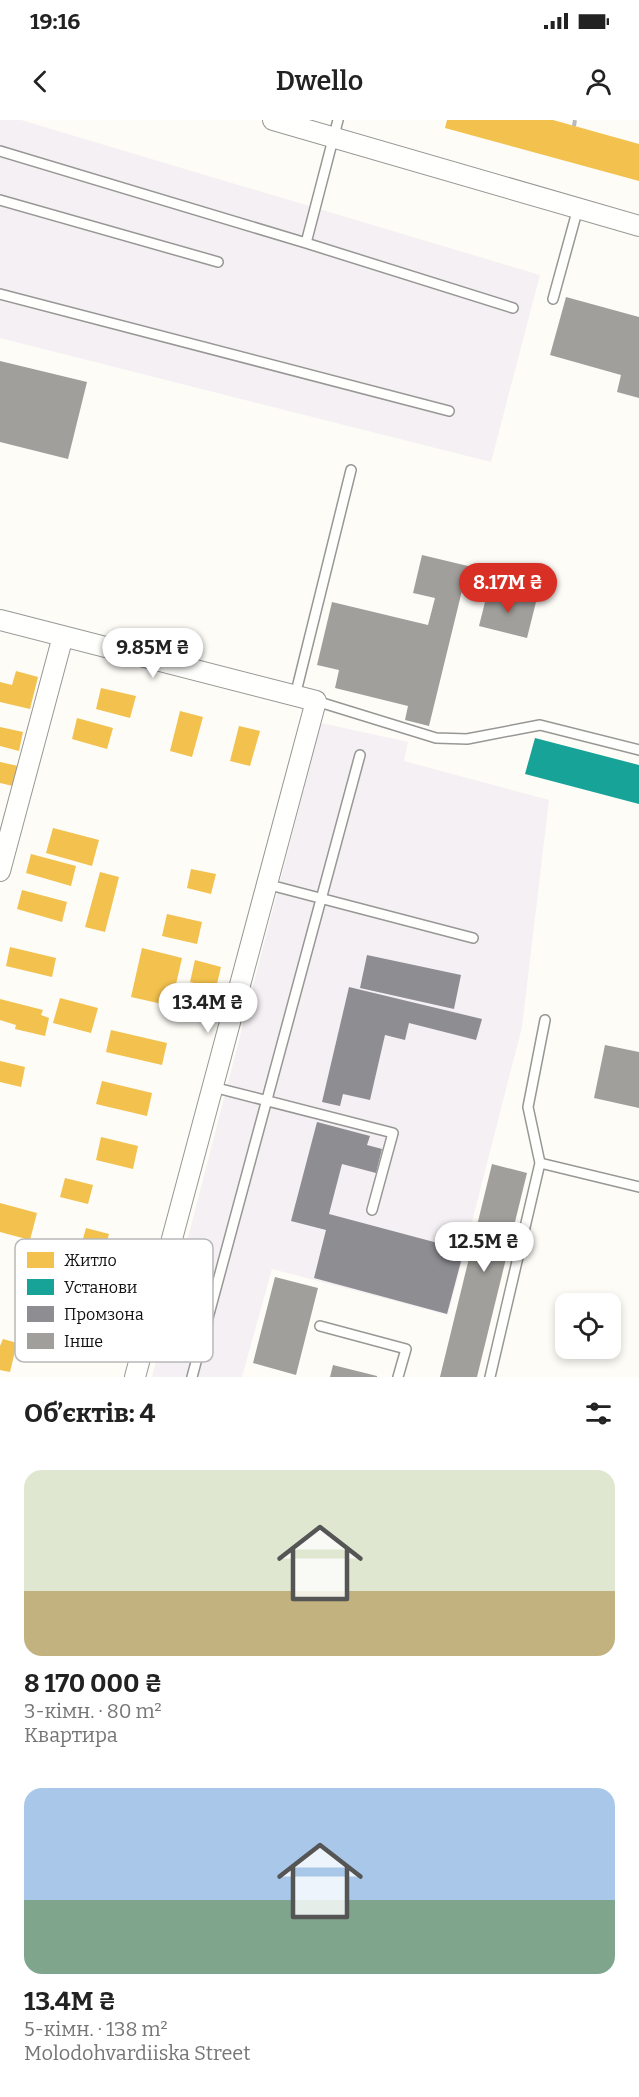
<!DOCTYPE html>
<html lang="uk">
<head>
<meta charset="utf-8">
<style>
	:root { --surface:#fff; --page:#f6f6f6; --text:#222; --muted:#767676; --accent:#d93025 }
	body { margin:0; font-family:Bitter,serif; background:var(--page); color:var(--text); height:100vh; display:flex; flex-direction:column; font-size:22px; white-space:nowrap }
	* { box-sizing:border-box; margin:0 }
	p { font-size:20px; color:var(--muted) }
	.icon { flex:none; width:33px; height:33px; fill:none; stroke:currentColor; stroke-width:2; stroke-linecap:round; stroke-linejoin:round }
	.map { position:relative; height:1257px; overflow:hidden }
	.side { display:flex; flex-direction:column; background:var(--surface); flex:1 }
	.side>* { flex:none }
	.fabs { position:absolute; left:555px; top:1173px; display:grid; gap:12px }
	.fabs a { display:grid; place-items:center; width:66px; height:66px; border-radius:12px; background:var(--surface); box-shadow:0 3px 9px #0003; font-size:30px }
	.price { position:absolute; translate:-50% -51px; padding:0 14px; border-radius:21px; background:#fff; color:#222; font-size:20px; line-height:39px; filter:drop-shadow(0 2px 3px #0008) }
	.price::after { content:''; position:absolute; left:50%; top:36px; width:18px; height:14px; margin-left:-9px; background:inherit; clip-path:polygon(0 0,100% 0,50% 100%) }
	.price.on { background:var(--accent); color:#fff }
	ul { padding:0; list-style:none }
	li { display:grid; align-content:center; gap:12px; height:318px; padding:0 24px }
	li span { display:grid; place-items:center; height:186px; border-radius:18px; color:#555 }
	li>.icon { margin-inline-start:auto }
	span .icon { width:108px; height:108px; fill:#fffc; stroke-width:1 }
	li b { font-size:26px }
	h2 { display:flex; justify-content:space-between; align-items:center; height:72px; padding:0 24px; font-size:26px }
	.status { display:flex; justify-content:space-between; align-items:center; height:42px; padding:0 30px; background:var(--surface); direction:ltr }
	.status svg { height:16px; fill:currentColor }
	header { display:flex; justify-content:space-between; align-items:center; height:78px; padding:0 24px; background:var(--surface); font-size:27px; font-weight:600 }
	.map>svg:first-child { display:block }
	.industrial { fill:#f5f0f3 }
	.homes { fill:#f2c14e }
	.public { fill:#17a398 }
	.industry { fill:#8d8d92 }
	.building { fill:#a19f9c }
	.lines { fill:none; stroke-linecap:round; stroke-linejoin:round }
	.lane-casing { stroke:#979795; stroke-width:12 }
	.street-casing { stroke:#979795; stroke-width:22 }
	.path { stroke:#b9b9b8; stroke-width:4; stroke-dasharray:6 3; stroke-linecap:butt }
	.lane { stroke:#fffffe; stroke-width:9 }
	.street { stroke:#fffffe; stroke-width:20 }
	.key { fill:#fff; stroke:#b8b8b8; stroke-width:1.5 }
	.key-label { font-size:16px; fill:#111 }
</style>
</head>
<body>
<div class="status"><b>19:16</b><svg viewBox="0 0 49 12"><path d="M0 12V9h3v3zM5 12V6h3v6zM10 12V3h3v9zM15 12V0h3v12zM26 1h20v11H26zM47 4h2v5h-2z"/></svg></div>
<header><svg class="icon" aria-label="back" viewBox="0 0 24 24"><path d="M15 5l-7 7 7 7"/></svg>Dwello<svg class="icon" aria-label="person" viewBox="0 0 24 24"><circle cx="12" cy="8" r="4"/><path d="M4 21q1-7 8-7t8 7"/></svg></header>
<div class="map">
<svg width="639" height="1257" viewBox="0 0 639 1257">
	<rect width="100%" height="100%" fill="#fdfcf7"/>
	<path class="industrial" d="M0,0H21L540,155L491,342L0,218Z
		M321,603L408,622L404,641L549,680L522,907L448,1195L272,1149L242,1257H152Z"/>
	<path class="homes" d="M447,0H553L639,24V61L445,8Z
		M16,551L38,557L30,589L0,582V562L12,565Z
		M101,568L136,576L130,598L96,589Z
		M180,591L203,597L192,637L170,631Z
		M77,598L113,608L107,629L72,619Z
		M239,606L260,611L250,646L230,641Z
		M0,607L23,612L19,631L0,626Z
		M0,642L18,646L13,666L0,663Z
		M53,708L99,720L92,746L46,733Z
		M31,734L76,746L71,766L26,753Z
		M191,749L216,754L211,774L187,768Z
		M100,752L119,757L105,812L85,807Z
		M22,770L67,782L62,802L17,789Z
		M167,794L202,802L197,824L162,816Z
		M10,827L56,838L52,857L6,846Z
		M142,828L182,838L171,886L131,877Z
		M195,840L221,847L216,868L190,862Z
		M60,878L98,888L91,913L53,903Z
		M0,879L43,890L41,895L49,898L45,916L15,909L16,905L0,900Z
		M111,910L167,923L162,945L106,932Z
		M0,941L25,947L21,967L0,962Z
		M102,961L152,973L147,996L96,984Z
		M101,1017L138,1026L133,1049L96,1040Z
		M65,1058L93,1065L88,1084L60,1077Z
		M0,1083L37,1093L30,1120L0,1112Z
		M86,1108L109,1114L85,1201L62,1195Z
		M3,1219L17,1223L10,1252L0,1250V1226Z"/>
	<path class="public" d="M535,618L639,645V684L525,654Z"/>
	<path class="industry" d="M367,835L461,855L454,889L360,868Z
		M349,867L482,899L476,920L409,903L405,920L385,915L370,980L343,974L340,986L322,982Z
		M317,1002L370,1016L367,1025L382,1029L376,1053L342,1044L329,1094L464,1130L447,1194L314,1158L326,1110L291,1101Z"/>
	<path class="building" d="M566,177L639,197V278L617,272L621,255L550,235Z
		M0,241L87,262L68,339L0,322Z
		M422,435L468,446L429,606L405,600L408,586L335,568L339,550L317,545L332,482L428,505L435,478L413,473Z
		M488,470L536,482L527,518L479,506Z
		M605,925L639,932V988L594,978Z
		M492,1044L527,1053L477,1257H440Z
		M275,1157L318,1168L296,1255L253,1243Z
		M333,1245L377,1256V1257H330Z"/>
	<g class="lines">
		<g class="lane-casing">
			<path id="lane" d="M0,31L306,123L513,188
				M0,80L218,142
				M306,123L338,0
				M0,174L449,291
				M553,179L578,88
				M295,576L351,350
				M316,581L436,618L467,619L540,605L639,630
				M266,764L473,818
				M213,967L393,1013L372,1090
				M540,1043L528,987L545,900
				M320,1206L406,1229L398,1257
				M192,1257L360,635
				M490,1257L540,1043L639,1067"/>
		</g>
		<g class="street-casing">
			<path id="street" d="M273,0L639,106
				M0,500L316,581L135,1257
				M0,751L63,516"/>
		</g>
		<path class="path" d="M574,6L575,0"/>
		<use href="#lane" class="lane"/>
		<use href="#street" class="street"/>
	</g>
	<rect x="15" y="1119" width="198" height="123" rx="9" class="key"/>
	<rect x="27" y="1132" width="27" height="16" fill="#f2c14e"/>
	<rect x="27" y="1159" width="27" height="16" fill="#17a398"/>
	<rect x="27" y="1186" width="27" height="16" fill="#8d8d92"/>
	<rect x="27" y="1213" width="27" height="16" fill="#a19f9c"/>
	<g class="key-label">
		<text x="64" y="1146">Житло</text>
		<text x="64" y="1173">Установи</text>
		<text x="64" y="1200">Промзона</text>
		<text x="64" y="1227">Інше</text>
	</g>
</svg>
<div class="fabs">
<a><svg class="icon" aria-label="locate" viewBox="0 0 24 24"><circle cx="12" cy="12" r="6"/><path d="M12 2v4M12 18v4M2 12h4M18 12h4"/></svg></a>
</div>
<b class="price on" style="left:508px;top:494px">8.17M ₴</b>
<b class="price" style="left:153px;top:559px">9.85M ₴</b>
<b class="price" style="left:208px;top:914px">13.4M ₴</b>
<b class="price" style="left:484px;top:1153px">12.5M ₴</b>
</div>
<section class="side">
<h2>Об’єктів: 4<svg class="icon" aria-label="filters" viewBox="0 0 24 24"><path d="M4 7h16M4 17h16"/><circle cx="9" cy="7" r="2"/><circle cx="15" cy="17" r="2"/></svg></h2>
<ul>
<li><span style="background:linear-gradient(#dfe7d0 65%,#c2b280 0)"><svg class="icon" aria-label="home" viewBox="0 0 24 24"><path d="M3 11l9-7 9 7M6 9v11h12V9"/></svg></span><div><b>8 170 000 ₴</b><p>3-кімн. · 80 m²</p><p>Квартира</p></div></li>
<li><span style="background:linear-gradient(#a9c7e8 60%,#7fa58c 0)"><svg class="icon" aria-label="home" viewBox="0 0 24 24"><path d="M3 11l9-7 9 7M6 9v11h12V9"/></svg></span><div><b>13.4M ₴</b><p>5-кімн. · 138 m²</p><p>Molodohvardiiska Street</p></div></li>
</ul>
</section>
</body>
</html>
